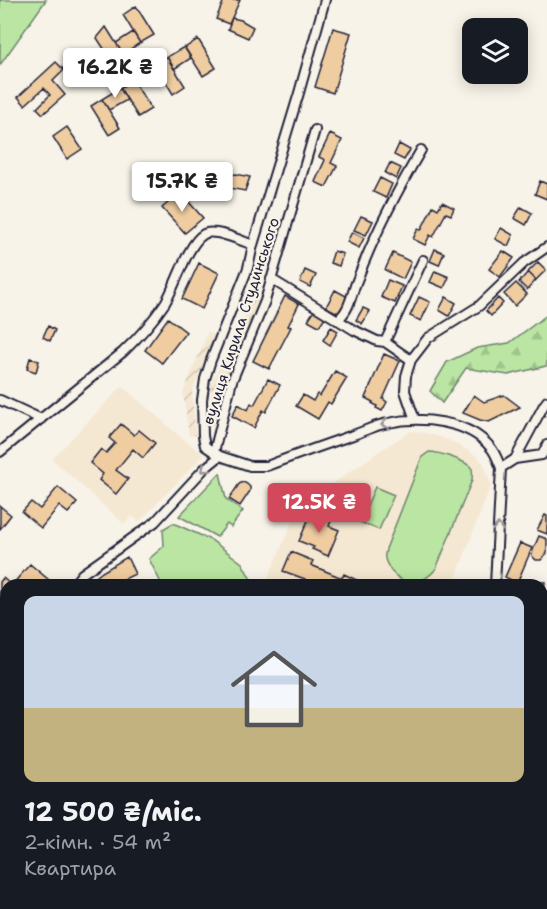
<!DOCTYPE html>
<html lang="uk">
<head>
<meta charset="utf-8">
<style>
	:root { --surface:#171b24; --page:#20242c; --text:#f1f3f6; --muted:#9ea1a6; --line:#363941; --accent:#d1495b }
	body { margin:0; font-family:"Shantell Sans",sans-serif; background:var(--page); color:var(--text); height:100vh; display:flex; flex-direction:column; font-size:22px; white-space:nowrap }
	* { box-sizing:border-box; margin:0 }
	p { font-size:20px; color:var(--muted) }
	.icon { flex:none; width:33px; height:33px; fill:none; stroke:currentColor; stroke-width:2; stroke-linecap:round; stroke-linejoin:round }
	.map { position:relative; flex:1; overflow:hidden }
	.sheet { position:absolute; left:0px; top:579px; width:548px; height:330px; display:flex; flex-direction:column; background:var(--surface); border-radius:18px 18px 0 0; box-shadow:0 3px 15px #0003 }
	.sheet>* { flex:none }
	.controls { position:absolute; left:462px; top:18px; display:grid; gap:12px }
	.controls a { display:grid; place-items:center; width:66px; height:66px; border-radius:12px; background:var(--surface); box-shadow:0 3px 15px #0003; font-size:30px }
	.price { position:absolute; translate:-50% -51px; padding:0 14px; border-radius:6px; background:#fff; color:#222; font-size:20px; line-height:39px; filter:drop-shadow(0 2px 3px #0008) }
	.price::after { content:''; position:absolute; left:50%; top:36px; width:18px; height:14px; margin-left:-9px; background:inherit; clip-path:polygon(0 0,100% 0,50% 100%) }
	.price.active { background:var(--accent); color:#fff }
	ul { padding:0; list-style:none }
	li { display:grid; align-content:center; gap:12px; height:318px; padding:0 24px }
	li+li { border-top:2px solid var(--line) }
	li span { display:grid; place-items:center; height:186px; border-radius:12px; color:#555 }
	li>.icon { margin-inline-start:auto }
	span .icon { width:108px; height:108px; fill:#fffc; stroke-width:1 }
	li b { font-size:26px }
	.map>svg:first-child { display:block }
	.built { fill:#f5e8d3 }
	.industrial { fill:url(#industrial-furrows) }
	.green { fill:#bae5a2; stroke:#6e846e; stroke-width:1.5 }
	.forest { fill:url(#forest-firs); stroke:#6e846e; stroke-width:1.5 }
	.building { fill:#f0cda1; stroke:#22223b; stroke-width:1.5 }
	.lines { fill:none; stroke-linecap:round; stroke-linejoin:round }
	.street-casing { stroke:#22223b; stroke-width:12 }
	.secondary-casing { stroke:#22223b; stroke-width:15 }
	.street { stroke:#f7f3e8; stroke-width:8 }
	.secondary { stroke:#f7f3e8; stroke-width:10 }
	.oneway { stroke:#97959a }
	.labels { text-anchor:middle; stroke-width:4.5; stroke-linejoin:round; paint-order:stroke }
	.street-label { font-size:15px; fill:#22223b; stroke:#f7f3e8 }
</style>
</head>
<body>
<div class="map">
<svg width="547" height="909" viewBox="0 0 547 909">
	<defs>
		<pattern id="industrial-furrows" width="10" height="10" patternUnits="userSpaceOnUse" patternTransform="scale(1.5)"><rect width="10" height="10" fill="#f5e8d3"/><path d="M-1 1l2-2M0 10L10 0M9 11l2-2" fill="none" stroke="#d2c7b6"/></pattern>
		<pattern id="forest-firs" width="22" height="20" patternUnits="userSpaceOnUse" patternTransform="scale(1.5)"><rect width="22" height="20" fill="#bae5a2"/><path d="M5 1l3.5 6h-7zM16 11l3.5 6h-7z" fill="#a0c48c"/></pattern>
	</defs>
	<rect width="100%" height="100%" fill="#f7f3e8"/>
	<filter id="ink" filterUnits="userSpaceOnUse"><feTurbulence type="fractalNoise" baseFrequency=".0167" numOctaves="2"/><feDisplacementMap in="SourceGraphic" scale="12" xChannelSelector="R" yChannelSelector="G"/><feConvolveMatrix kernelMatrix="1 2 1 2 8 2 1 2 1" color-interpolation-filters="sRGB"/></filter>
	<g filter="url(#ink)">
		<path class="built" d="M122,386L182,438L204,455L139,522L132,516L124,524L52,459Z
			M411,431L431,434L451,441L477,456L484,464L491,485L453,585H265L299,506L314,491L331,485L378,452Z
			M547,750V909H441L442,903H542V751L546,752Z"/>
		<path class="industrial" d="M256,294L262,297L225,381L214,426L210,425L211,384Z
			M208,332L215,335L192,392L196,435L189,436L183,393Z
			M274,903H399L398,909H273Z"/>
		<path class="green" d="M0,0H46L0,65Z
			M429,452C438,452 468,461 472,469C473,472 472,477 472,480L436,569C423,584 405,588 391,571C389,567 385,562 385,558C384,555 386,552 386,549L422,457Z
			M220,473L226,499L243,511L231,527L227,524L217,537L179,516Z
			M375,487L394,495L379,530L360,522Z
			M173,523L211,540L242,563L254,585H162L149,559L164,546L163,529Z"/>
		<path class="forest" d="M547,315V364L546,366L508,375L466,368L442,403L430,391L447,362L477,348L509,343Z"/>
		<path class="building" d="M224,0H240L229,24L216,19Z
			M136,6L154,35L140,43L123,15Z
			M232,18L241,20L253,27L248,38L228,29Z
			M106,27L123,54L112,61L97,38Z
			M333,28L351,33L333,93L315,87Z
			M133,32L140,43L123,54L116,43Z
			M198,39L216,68L203,76L185,48Z
			M184,47L191,58L174,69L167,57Z
			M167,57L185,86L173,94L155,64Z
			M56,62L64,70L53,81L65,95L43,114L37,108L50,95L44,88L25,105L18,97Z
			M133,80L151,109L138,117L120,88Z
			M120,88L127,100L109,110L102,99Z
			M102,99L120,128L109,135L91,106Z
			M67,127L82,149L67,159L53,137Z
			M330,134L342,140L331,163L337,166L326,187L315,182L325,160L319,157Z
			M399,144L410,150L404,160L394,155Z
			M390,163L401,168L396,179L385,173Z
			M236,174L250,177L245,191L224,187L221,199L203,195L207,177L225,182L226,176Z
			M380,178L392,184L386,198L373,192Z
			M540,181L547,184V199L535,194Z
			M180,192L203,218L185,233L162,208Z
			M442,202L454,208L451,215L446,213L433,237L430,235L425,245L413,239L418,229L421,230L433,206L438,209Z
			M521,207L532,213L526,225L514,218Z
			M361,216L373,221L366,235L354,230Z
			M501,228L513,235L508,246L495,239Z
			M352,232L364,238L359,248L347,242Z
			M435,249L444,253L439,265L430,261Z
			M334,251L343,254L339,266L330,263Z
			M503,251L514,258L500,277L489,269Z
			M393,253L411,262L403,279L385,270Z
			M538,262L546,270L536,280L528,272Z
			M199,263L219,273L202,309L182,299Z
			M305,270L316,275L310,287L300,282Z
			M435,271L449,277L444,288L430,282Z
			M528,272L536,280L527,290L519,282Z
			M388,280L402,286L395,303L381,297Z
			M516,283L527,294L515,306L504,294Z
			M335,290L348,297L340,314L326,307Z
			M285,296L299,304L288,326L291,327L269,369L253,361Z
			M419,297L430,302L421,321L410,316Z
			M446,297L456,303L449,316L439,310Z
			M498,298L503,303L491,316L486,311Z
			M363,308L370,311L362,324L356,320Z
			M315,309L326,316L319,326L308,320Z
			M168,318L186,332L162,363L145,350Z
			M48,326L55,330L50,341L43,337Z
			M331,327L338,331L330,345L323,340Z
			M384,354L400,361L383,399L387,402L382,411L376,408L377,406L372,403L373,402L365,398Z
			M30,358L39,361L36,372L27,369Z
			M335,371L347,378L331,404L328,402L318,419L296,406L303,395L313,401L317,394L320,396Z
			M268,379L280,385L266,412L263,410L254,428L232,416L238,404L248,410L251,403L254,405Z
			M474,395L484,402L504,395L520,407L489,422L480,420L463,413Z
			M121,424L134,435L139,430L155,443L143,458L133,449L116,470L128,479L116,494L99,480L103,474L90,463L101,449L106,453L115,443L109,438Z
			M243,482L247,484L250,487V491L240,506L229,499L239,484Z
			M58,487L77,503L68,513L59,506L41,528L22,512L31,502L40,509Z
			M342,497L353,503L350,510L339,505Z
			M0,506L11,515L0,529Z
			M312,511L332,519L329,526L339,530L328,556L312,549L314,547L299,541Z
			M545,515L547,516V534L537,530Z
			M539,536L547,539V553L541,560H536L532,556L533,550Z
			M520,543L532,548L517,583L505,577Z
			M291,552L313,561L311,565L342,578L344,574L365,584V585H302L305,579L283,571Z
			M127,557L135,574L112,585H86L102,572Z
			M30,564L49,580L44,585H34L31,583L29,585H12Z
			M3,578L11,585H6V599L0,594V582Z
			M525,581L545,582L544,592H542V585H524Z
			M6,667V684L0,686V670Z
			M144,903H177L176,909H142Z"/>
		<g class="lines">
			<g class="street-casing">
				<path id="street" d="M271,279L354,330L377,341L385,342L411,360
					M337,320C349,312 351,296 356,283C373,237 396,193 421,150
					M385,342L423,260
					M0,400L41,419
					M415,420L405,391L406,376L411,360L428,338L479,306L524,263L547,247
					M0,452L123,352C139,337 153,321 165,303C176,286 187,244 204,234C214,228 242,241 253,245
					M214,452L232,381L265,301L315,130
					M220,456L205,446L203,436L202,400L205,379L211,360L248,268L253,245L299,93L325,0
					M515,459L542,455L547,445
					M501,468L515,459L544,405L547,401
					M73,585L82,574L155,522L204,469L220,456L250,466H267C295,455 324,445 353,435C365,431 376,425 388,423C420,416 469,420 491,448C496,454 498,461 501,468L495,585
					M0,614H6
					M0,653L6,650
					M2,836L6,847
					M213,903L221,909
					M411,909L412,903"/>
			</g>
			<g class="secondary-casing">
				<path id="secondary" d="M542,647L547,648
					M0,837L6,835"/>
			</g>
			<use href="#street" class="street"/>
			<use href="#secondary" class="secondary"/>
		</g>
		<defs><path id="oneway-chevron" d="M-2-3.5L2.5 0L-2 3.5" fill="none" stroke-width="1.6" stroke-linecap="round" stroke-linejoin="round" transform="scale(1.5)"/></defs>
		<g class="oneway">
			<use href="#oneway-chevron" transform="translate(385 424) rotate(166)"/>
			<use href="#oneway-chevron" transform="translate(205 469) rotate(137)"/>
			<use href="#oneway-chevron" transform="translate(498 527) rotate(-87)"/>
		</g>
	</g>
	<g class="labels">
		<g class="street-label">
			<text transform="translate(241 321) rotate(-72)" y="5">вулиця Кирила Студинського</text>
		</g>
	</g>
</svg>
<div class="controls">
<a><svg class="icon" aria-label="layers" viewBox="0 0 24 24"><path d="M12 4l9 5-9 5-9-5zM3 14l9 5 9-5"/></svg></a>
</div>
<b class="price" style="left:115px;top:99px">16.2K ₴</b>
<b class="price" style="left:182px;top:213px">15.7K ₴</b>
<b class="price active" style="left:319px;top:534px">12.5K ₴</b>
<section class="sheet">
<ul>
<li><span style="background:linear-gradient(#c9d6e8 60%,#c2b280 0)"><svg class="icon" aria-label="home" viewBox="0 0 24 24"><path d="M3 11l9-7 9 7M6 9v11h12V9"/></svg></span><div><b>12 500 ₴/міс.</b><p>2-кімн. · 54 m²</p><p>Квартира</p></div></li>
</ul>
</section>
</div>
</body>
</html>
